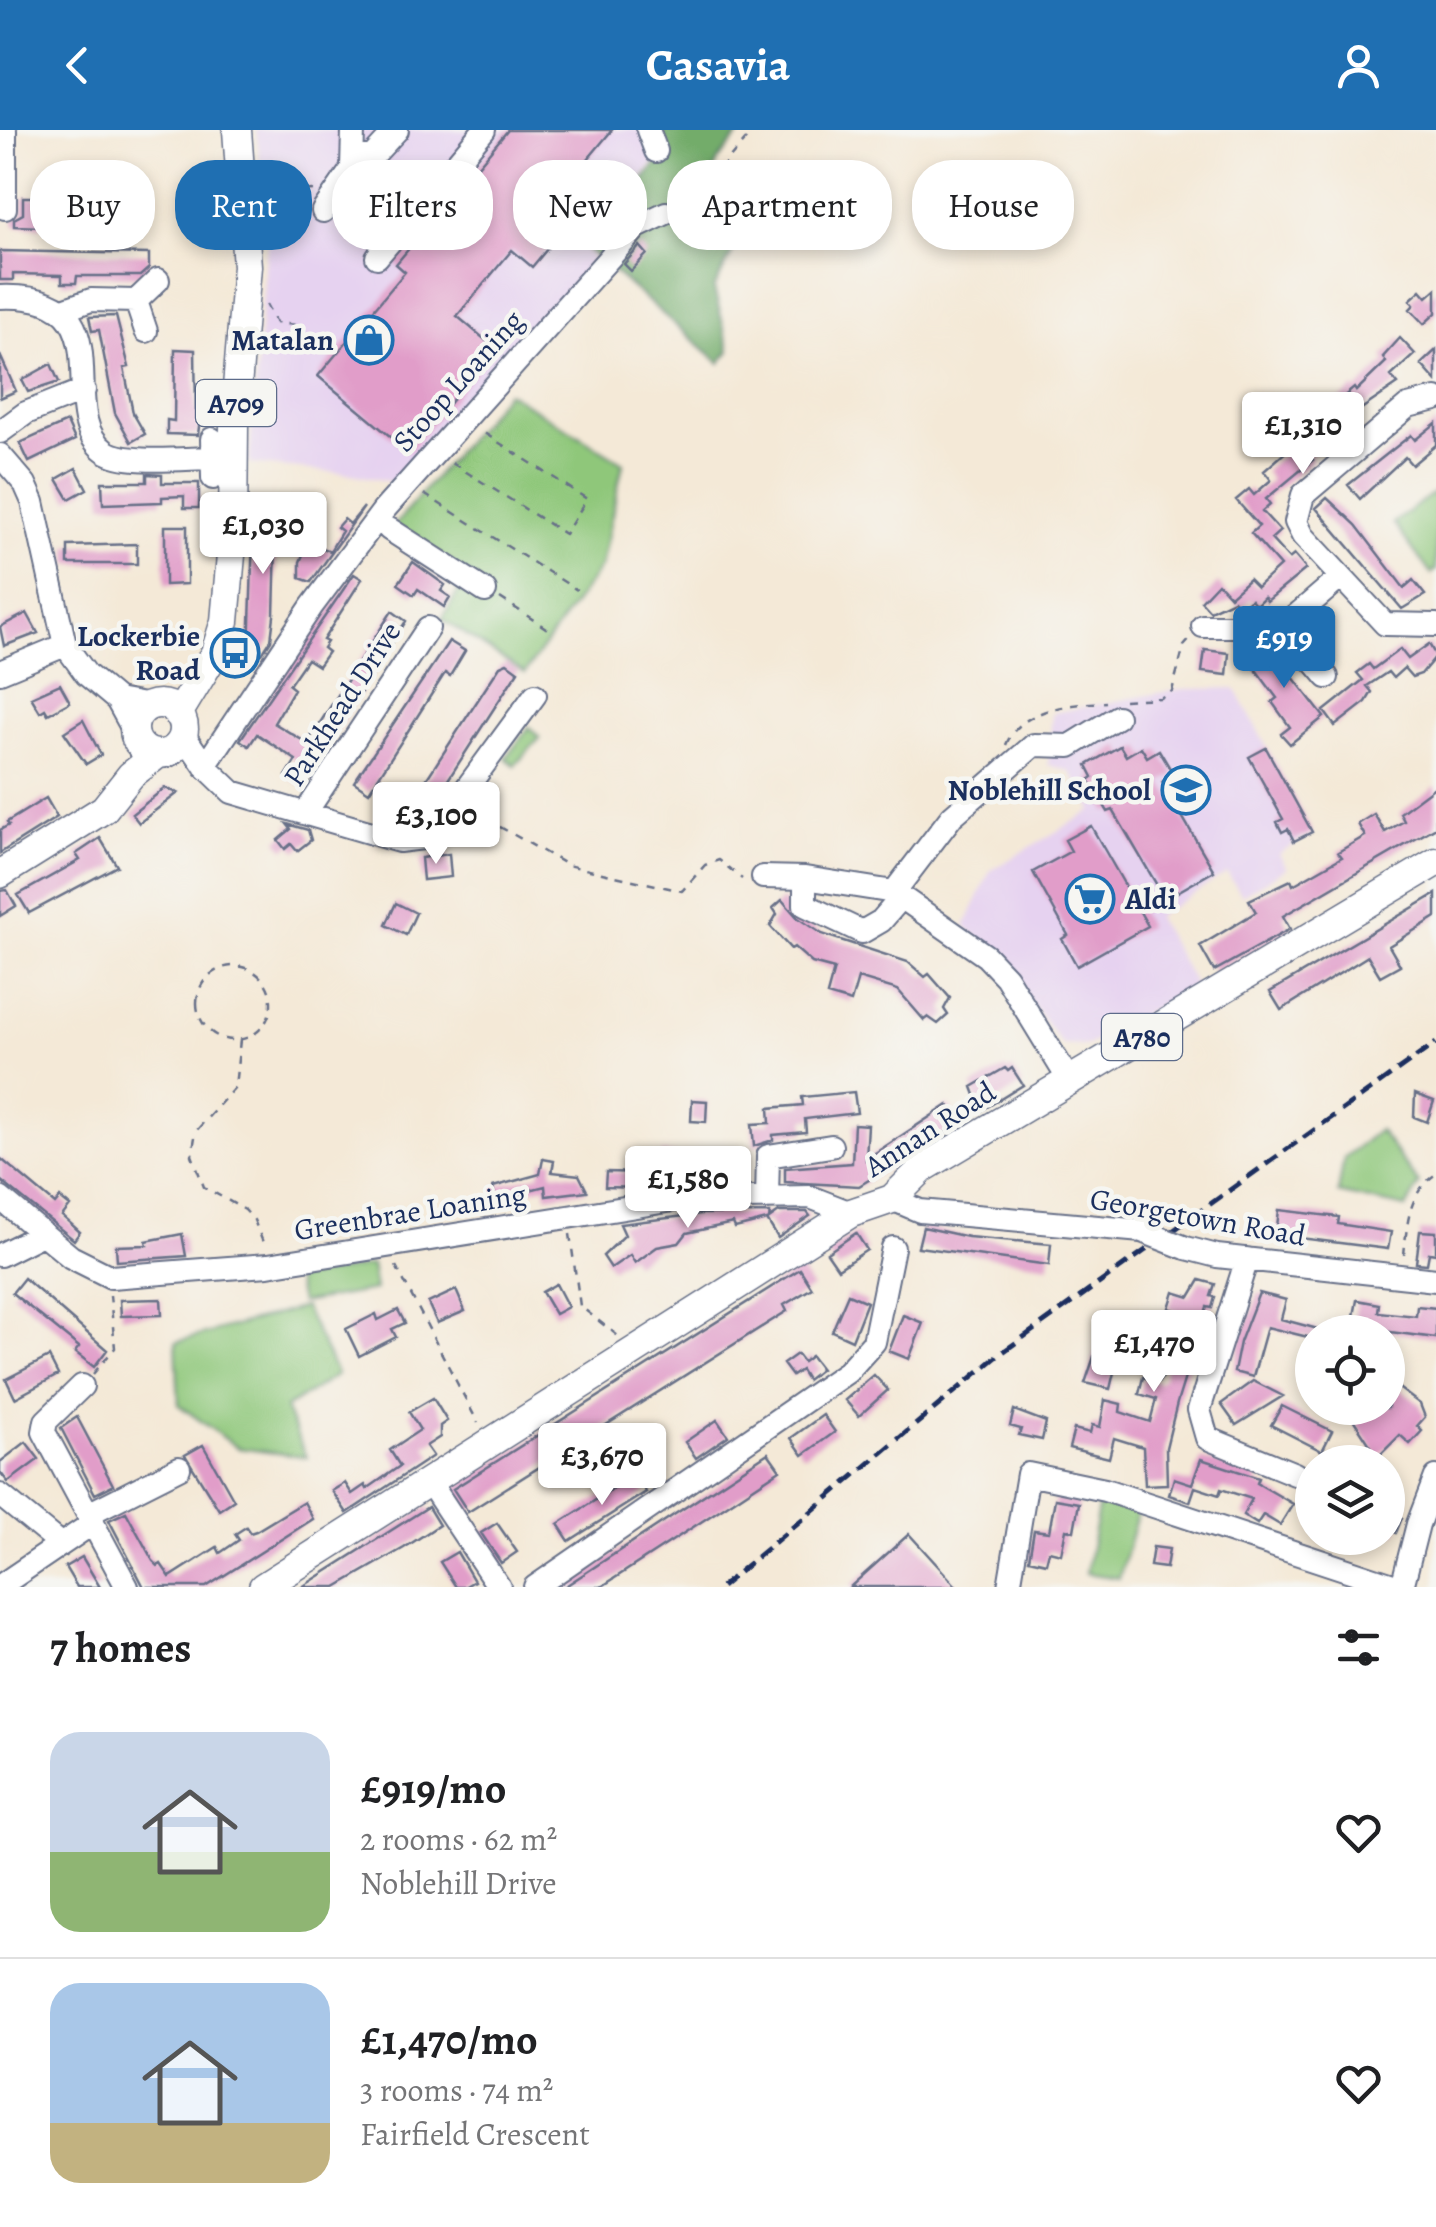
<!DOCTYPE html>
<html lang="en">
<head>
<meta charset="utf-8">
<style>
	:root { --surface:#fff; --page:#f6f6f6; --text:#202124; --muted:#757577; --line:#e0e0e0; --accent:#1f6fb2 }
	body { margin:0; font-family:Alegreya,serif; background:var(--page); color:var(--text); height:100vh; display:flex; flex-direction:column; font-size:38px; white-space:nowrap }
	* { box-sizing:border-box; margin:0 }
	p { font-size:32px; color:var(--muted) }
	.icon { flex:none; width:55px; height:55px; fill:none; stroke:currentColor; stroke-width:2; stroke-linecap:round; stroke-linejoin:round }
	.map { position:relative; height:1457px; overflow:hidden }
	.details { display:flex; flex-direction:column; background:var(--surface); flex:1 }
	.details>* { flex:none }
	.guide { position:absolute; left:30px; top:30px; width:1378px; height:90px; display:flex; gap:20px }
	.controls { position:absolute; left:1295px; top:1185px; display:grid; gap:20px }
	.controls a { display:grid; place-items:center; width:110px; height:110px; border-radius:50%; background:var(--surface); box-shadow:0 5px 15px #0003; font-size:50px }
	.price { position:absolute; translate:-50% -85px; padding:0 22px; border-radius:10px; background:#fff; color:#222; font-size:32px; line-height:65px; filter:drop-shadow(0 2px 5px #0008) }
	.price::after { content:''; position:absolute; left:50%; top:60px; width:30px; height:22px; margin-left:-15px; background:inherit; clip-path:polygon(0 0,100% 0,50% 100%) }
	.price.current { background:var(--accent); color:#fff }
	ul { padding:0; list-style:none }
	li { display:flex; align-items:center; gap:30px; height:250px; padding:0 50px }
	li+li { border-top:2px solid var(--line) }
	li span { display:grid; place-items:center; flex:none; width:280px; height:200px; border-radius:30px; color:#555 }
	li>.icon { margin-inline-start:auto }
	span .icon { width:120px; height:120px; fill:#fffc; stroke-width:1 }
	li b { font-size:42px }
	h2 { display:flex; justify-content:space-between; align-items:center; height:120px; padding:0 50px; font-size:42px }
	.chip { padding:0 35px; border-radius:40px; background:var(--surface); box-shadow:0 5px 15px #0003; font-size:35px; line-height:90px }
	.chip.current { background:var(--accent); color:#fff }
	header { display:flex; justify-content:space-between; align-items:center; height:130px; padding:0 50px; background:var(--accent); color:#fff; font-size:45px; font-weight:700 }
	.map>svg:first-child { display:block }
	.built { fill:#e6d2f0 }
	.green { fill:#8fc77a; stroke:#557b6c; stroke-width:2.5 }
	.forest { fill:#73ac6a; stroke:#476e64; stroke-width:2.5 }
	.building { fill:#e19dc9 }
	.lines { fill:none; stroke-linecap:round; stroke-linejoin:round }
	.minor-casing { stroke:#677088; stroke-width:26 }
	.major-casing { stroke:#677088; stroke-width:31 }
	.path { stroke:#677088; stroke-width:2.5; stroke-dasharray:8 8; stroke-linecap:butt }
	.minor { stroke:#fff; stroke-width:22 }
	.major { stroke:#fff; stroke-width:28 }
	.rail { stroke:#1b2f5e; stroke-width:5; stroke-dasharray:15 8; stroke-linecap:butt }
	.minor-bridge-casing { stroke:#677088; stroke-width:26; stroke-linecap:butt }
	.minor-bridge { stroke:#fff; stroke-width:22 }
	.labels { text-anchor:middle; stroke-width:9; stroke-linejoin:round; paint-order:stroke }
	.shield { fill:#f6f6f2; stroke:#5d6b8a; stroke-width:2.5 }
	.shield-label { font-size:28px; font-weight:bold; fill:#1b2f5e }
	.poi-label { font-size:30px; font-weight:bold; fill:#1b2f5e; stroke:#f6f6f2; text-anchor:end }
	.street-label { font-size:30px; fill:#1b2f5e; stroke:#f6f6f2 }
</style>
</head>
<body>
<header><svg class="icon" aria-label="back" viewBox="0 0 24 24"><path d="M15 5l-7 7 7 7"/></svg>Casavia<svg class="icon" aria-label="person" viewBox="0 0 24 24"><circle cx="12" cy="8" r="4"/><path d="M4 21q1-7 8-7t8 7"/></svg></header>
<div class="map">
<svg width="1436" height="1457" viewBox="0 0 1436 1457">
	<rect width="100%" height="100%" fill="#f6f6f2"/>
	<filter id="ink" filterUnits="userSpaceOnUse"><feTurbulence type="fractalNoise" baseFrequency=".01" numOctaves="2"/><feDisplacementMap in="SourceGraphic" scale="20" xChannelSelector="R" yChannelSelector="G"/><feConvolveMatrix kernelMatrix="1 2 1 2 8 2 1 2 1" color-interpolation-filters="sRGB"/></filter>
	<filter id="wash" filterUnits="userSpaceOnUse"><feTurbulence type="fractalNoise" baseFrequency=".0048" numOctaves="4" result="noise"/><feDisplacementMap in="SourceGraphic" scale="40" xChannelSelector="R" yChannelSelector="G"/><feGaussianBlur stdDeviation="2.25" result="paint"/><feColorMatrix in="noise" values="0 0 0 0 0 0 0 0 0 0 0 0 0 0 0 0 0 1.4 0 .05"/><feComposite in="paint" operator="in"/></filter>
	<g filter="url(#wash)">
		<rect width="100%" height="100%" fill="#f4e9d7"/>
		<path class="built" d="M256,0H657L663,21L585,120L594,129L402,354L351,344L249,334L269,90Z
			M1235,558L1313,703L1279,724L1287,738L1242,765L1227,743L1156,787L1195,855L1086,916L1062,915L993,820L965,796L990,741L1093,680L1070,641L1048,635L1052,583L1181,559Z"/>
		<path class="green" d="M507,262L623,333L601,436L525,543L442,489L466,449L389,402Z
			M1436,361V440L1431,444L1393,393Z
			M529,597L540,608L515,635L506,628Z
			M1379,1000L1419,1054L1406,1078L1338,1063L1344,1028Z
			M371,1135L375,1160L300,1173L295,1150Z
			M304,1177L337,1245L285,1278L306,1327L238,1318L179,1275L176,1212Z
			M1100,1368L1139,1378L1119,1448L1086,1443Z"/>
		<path class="forest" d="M661,0H743L718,31L700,72L737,113L714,159L730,221L720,233L588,120L667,20Z"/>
		<g id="blocks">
			<path class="building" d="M508,0H612L573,47L593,64L532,137L512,120L457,186L495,218L409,322L318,246L405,142L396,134Z
				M112,63L132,65L129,100L109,99Z
				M23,67H43L42,97L14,96V89L23,84Z
				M640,116L647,124L631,141L624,134Z
				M0,121L149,124V138L140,146H77L76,153H62V145L13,144V150H0Z
				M1436,159V183L1424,194L1410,179L1414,175L1410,170L1421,160L1427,167Z
				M116,186L129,237L124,238L133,283L145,304L131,312L115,283L99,200L92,201L89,187Z
				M1400,208L1415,224L1391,246L1398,254L1348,288L1351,291L1309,326L1313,330L1266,369L1270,374L1262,381L1280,401L1271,409L1289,429L1294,425L1306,439L1267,471L1264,467L1256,475L1251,469L1241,478L1233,470L1210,481L1201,471L1218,453L1230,466L1249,449L1257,457L1280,436L1251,403L1259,396L1236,370L1249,359L1254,365L1271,350L1264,341L1304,306L1296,297L1330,269L1335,274L1354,258L1356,261L1386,232L1383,227Z
				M175,219L195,220L196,280H201L198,305L167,304V290L174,291Z
				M1436,220V251L1421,234Z
				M0,225L16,261L0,268Z
				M51,234L59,252L28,262L22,250Z
				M67,292L75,310L29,332L20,313Z
				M1436,293V315L1412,335L1405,327L1360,369L1348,355L1411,305L1415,310Z
				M76,338L87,359L69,369L57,349Z
				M147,344L162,345V353H199V378H184V366L162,367V372L103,374L102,352H147Z
				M1327,368L1356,395L1404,458L1413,450L1425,465L1402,479L1316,378Z
				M254,374H277L274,486L271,510L262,524L249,523Z
				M364,377L311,452L300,448V432L308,412L330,421L342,401L337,397L344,389L350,394Z
				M165,396H187V454L165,455Z
				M137,414V434H68V416Z
				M413,432L445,455L441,461L450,467L444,477L418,459L414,465L398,454Z
				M354,444L362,449L323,510L327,512L323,518L328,522L318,536L307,529L289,555L294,559L274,593L307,613L392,481L406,491L302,655L286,646L296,630L257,604L249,616L240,610Z
				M27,483L38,503L4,516L0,497Z
				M449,511L465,521L450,546L445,543L369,662L354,652Z
				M1247,511L1254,517L1265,511L1324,587L1290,614L1281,604L1290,597L1272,572L1277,568L1239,517Z
				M1429,514L1436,526L1421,544L1412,547L1404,538L1393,548L1388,542L1367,556L1372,562L1366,572L1335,596L1324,581L1363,550L1357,543L1369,534L1373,539L1400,519L1408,529Z
				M1205,520L1229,523L1227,545L1202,542Z
				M507,533L518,541L435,670L421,661L422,656L500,536Z
				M60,554L70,572L48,584L45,579L40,582L31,567Z
				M83,590L101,625L86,634L64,602Z
				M1120,616L1126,626L1141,617L1147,627L1159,620L1174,645L1162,652L1214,741L1165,769L1113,680L1108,682L1089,650L1093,647L1087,635Z
				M1266,618L1312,702L1294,711L1288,699L1282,702L1277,692L1283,689L1249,627Z
				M1436,656V697L1283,786L1290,799L1214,841L1200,816L1256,782L1249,770L1291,750L1293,755L1342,727L1338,722L1365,706L1358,694L1374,684L1385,702L1404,691L1400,683Z
				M165,658L178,663L139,693L132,684Z
				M46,668L57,687L0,723V700L9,695L7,692Z
				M287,694L308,700L311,710L297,721L291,714L285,719L278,710L291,699Z
				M1091,696L1148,796L1077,836L1062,809L1068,805L1033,742L1071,721L1065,710Z
				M100,708L117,736L29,783L18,765L80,730L76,724Z
				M449,724L451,747L423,750L421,728Z
				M7,760L16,776L0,786V761Z
				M1436,764V787L1389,816L1400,835L1380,846L1368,826L1281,880L1270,862Z
				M782,770L798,788L822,804L908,832L925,847L929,844L950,868L944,879L948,885L938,894L928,887L924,890L898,860L858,848L851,872L827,865L834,839L812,833L794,817L791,819L770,796L777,784L773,778Z
				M396,773L416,783L406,805L386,795Z
				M1005,938L1008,941L1012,938L1023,955L981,981L972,957Z
				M854,962L857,983L805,989L806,1002L773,1005V1010L754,1016L752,994L770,993L769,978L803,975L802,967Z
				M1415,964L1434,971L1427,992L1414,987Z
				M692,970L707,971L706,992L691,991Z
				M948,975L955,985L948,989L953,998L859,1056L785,1052V1038L852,1033L854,994L868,995L866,1029Z
				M661,1023L700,1027V1037L733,1036L732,1053L659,1045Z
				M0,1028L55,1074L60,1068L70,1076L62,1086L80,1102L74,1110L0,1050Z
				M543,1029L554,1031L552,1042L579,1045L587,1061L546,1066L545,1056L518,1063L520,1071L497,1077L493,1057L540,1044Z
				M606,1042L643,1043V1058L605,1057Z
				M1279,1080L1339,1087L1338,1094L1391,1102L1388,1119L1276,1105Z
				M779,1082H807L810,1086L778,1108L767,1090L735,1098L733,1093L687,1103L679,1113L657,1117L635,1133L630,1125L611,1138L603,1126L625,1105L620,1094L701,1084L770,1083L769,1089Z
				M923,1097L968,1107L1051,1114L1049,1135L918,1117Z
				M1420,1101L1436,1102V1124L1429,1123L1427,1134L1416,1133Z
				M856,1103L867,1120L838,1139L827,1123Z
				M182,1104L186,1126L117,1131L116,1116L147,1115L146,1111Z
				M800,1139L812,1158L784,1175L787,1181L468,1382L453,1359Z
				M24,1148L107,1220L94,1237L75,1222L79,1217L12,1163Z
				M1200,1150L1215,1154L1211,1166L1215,1167L1212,1178L1207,1177L1177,1273L1166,1318L1167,1354L1145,1355L1143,1317L1114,1308L1109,1328L1069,1318L1074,1299L1090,1303L1092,1295L1100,1297L1105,1270L1121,1274L1120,1282L1150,1292L1156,1269L1139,1264L1143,1247L1158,1252L1163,1247L1178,1181L1169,1178L1174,1162L1190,1167Z
				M556,1154L568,1177L555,1184L542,1162Z
				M456,1160L465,1181L437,1193L428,1173Z
				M1259,1163L1286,1170L1281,1189L1318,1199L1312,1208L1267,1197L1253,1247L1234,1242L1240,1212Z
				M848,1164L867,1172L852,1210L832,1201Z
				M161,1169L162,1185L121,1186L120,1170Z
				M1357,1170L1379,1174L1378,1182L1416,1186L1417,1176L1436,1178V1208L1352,1197Z
				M398,1180L405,1193L392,1199L396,1207L359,1226L346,1199L376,1184L378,1190Z
				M903,1185L923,1193L909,1229L889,1221Z
				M1099,1212L1120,1217L1110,1259L1085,1253Z
				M797,1224L803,1232L811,1226L821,1239L807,1250L801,1240L792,1246L783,1234Z
				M49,1227L58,1245L15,1268L6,1249Z
				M874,1245L888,1260L859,1286L845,1270Z
				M1388,1250L1420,1274L1425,1287L1417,1296L1422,1301L1410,1314L1400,1305L1378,1327L1349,1283L1357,1278H1388Z
				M1253,1251L1283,1266L1236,1295L1221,1274Z
				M433,1268L447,1291L440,1296V1307L426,1316L433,1326L347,1383L332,1361L345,1353L352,1364L365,1355L367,1359L400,1336L390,1320L420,1300L409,1282Z
				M1282,1276L1332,1301L1322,1321L1271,1295Z
				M1014,1280L1046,1292L1042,1310L1019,1305L1021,1299L1010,1296Z
				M823,1285L835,1302L803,1325L791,1308Z
				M77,1287L113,1355L95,1364L61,1298Z
				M717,1290L728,1306L696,1328L685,1312Z
				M26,1312L39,1329L8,1352L0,1342V1332Z
				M203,1315L234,1370L219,1380L185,1325Z
				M768,1323L780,1340L727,1375L601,1457H564Z
				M1201,1329L1259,1348L1257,1353L1293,1374L1280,1395L1263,1385L1257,1394L1243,1385L1252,1369L1221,1359L1219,1365L1195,1357L1190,1372L1169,1365L1174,1348L1192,1354Z
				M635,1345L646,1362L569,1411L558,1394Z
				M1055,1369L1079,1373L1074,1401L1066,1399L1061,1424L1049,1421L1046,1433L1029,1429L1034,1400L1049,1402Z
				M304,1372L313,1389L206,1457H144L109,1390L126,1382L153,1431L158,1436L161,1434L170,1447L217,1417L220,1423L239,1410L235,1404L246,1397L250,1403L256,1401Z
				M428,1377L439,1395L404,1418L336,1457H302Z
				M1388,1382L1402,1388L1396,1403L1388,1400Z
				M497,1393L517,1422L501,1433L481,1403Z
				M909,1404L957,1457H850Z
				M1153,1417L1169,1419L1166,1438L1150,1436Z
				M457,1422L474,1451L464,1457H456L440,1432Z
				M82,1427L100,1457H77L65,1437Z"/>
		</g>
	</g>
	<g filter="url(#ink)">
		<use href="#blocks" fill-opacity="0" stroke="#677088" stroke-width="2.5"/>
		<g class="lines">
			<g class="minor-casing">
				<path id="minor" d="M648,0L656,21
					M354,27H372L397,0
					M5,78V0
					M323,81L352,39L353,0
					M377,127L484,0
					M0,167C131,162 51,282 105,321C125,335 187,328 212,328
					M136,171L158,150
					M63,180L91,170L136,171L146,201
					M1436,269L1408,276L1303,365L1296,392L1303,406L1385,494L1436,495
					M0,302L26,283L84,260
					M212,309L213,348
					M0,325L25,354L33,372L65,515L86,544L117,570L134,601
					M389,399L485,461
					M1203,496H1284
					M0,542L65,515
					M1327,547L1284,496L1341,447
					M117,570L150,576
					M183,604L205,636L232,662L399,711L423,708L438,697L535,565
					M205,636L312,476L383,381L637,97L666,83
					M306,682L428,498
					M763,747L805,748L894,762L986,826L1006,847L1069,950
					M805,748V775L862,802L881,791L900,769
					M894,762L952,686L1034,615L1070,616L1117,587
					M0,1068L71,1127L111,1147L268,1135L680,1069L810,1067L851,1083
					M767,1068L768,1026L831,1016
					M892,1069L920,1081L1142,1101
					M1186,1118L1217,1126L1436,1150
					M0,1125L42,1104
					M1247,1129L1199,1280L1207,1308L1295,1344
					M82,1256L46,1291L44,1302L127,1457
					M428,1350L499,1457
					M0,1365L60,1414
					M88,1384L179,1338
					M0,1456L93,1393
					M535,1457L847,1242L874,1212L893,1118
					M1009,1457L1028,1344L1105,1360L1399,1457
					M1402,1457L1418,1394L1436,1347"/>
			</g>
			<g class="major-casing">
				<path id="major" d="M134 599a25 25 0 1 1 50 0a25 25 0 1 1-50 0Z
					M178,584L215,523L225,491L233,403L234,294L247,136L237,0
					M0,744L104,679L131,645L158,624
					M263,1457L851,1083L892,1069L923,1038L1436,732"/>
			</g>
			<path class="path" d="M265,83L297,61L313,60
				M683,83H697L704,77L722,37L754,0
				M266,174L276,193L298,195
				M452,333L565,404L587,369L481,301
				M424,364L577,460
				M500,468L549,500
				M1124,570L1160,568L1172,561L1184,516L1191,508
				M1006,615C1020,578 1071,574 1106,572
				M472,681L567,735L682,761L705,735L719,730L742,749
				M197 873a37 37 0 1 1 74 0a37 37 0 1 1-74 0Z
				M240,910L235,957L196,1001L192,1025L204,1057L245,1080L254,1090L264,1115
				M570,1104L580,1176L618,1206
				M1404,1125C1407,1094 1408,1063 1436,1044
				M396,1136L478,1293
				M93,1244L115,1218L110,1165"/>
			<use href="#minor" class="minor"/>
			<use href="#major" class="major"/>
			<path class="rail" d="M721,1457L1000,1224L1436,913"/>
			<g class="minor-bridge-casing">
				<path id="minor-bridge" d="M1142,1101L1186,1118"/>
			</g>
			<use href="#minor-bridge" class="minor-bridge"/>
		</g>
	</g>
	<defs>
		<g id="shop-ring" transform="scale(2.5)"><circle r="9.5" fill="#f6f6f2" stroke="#1f6fb2" stroke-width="1.5"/><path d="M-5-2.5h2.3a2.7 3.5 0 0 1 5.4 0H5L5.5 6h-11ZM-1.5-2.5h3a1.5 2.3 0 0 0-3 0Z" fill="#1f6fb2"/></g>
		<g id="bus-ring" transform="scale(2.5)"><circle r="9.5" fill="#f6f6f2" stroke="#1f6fb2" stroke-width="1.5"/><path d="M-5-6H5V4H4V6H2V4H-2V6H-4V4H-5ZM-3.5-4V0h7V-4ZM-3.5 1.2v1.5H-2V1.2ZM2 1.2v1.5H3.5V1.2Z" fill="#1f6fb2"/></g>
		<g id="school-ring" transform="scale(2.5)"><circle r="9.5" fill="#f6f6f2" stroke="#1f6fb2" stroke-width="1.5"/><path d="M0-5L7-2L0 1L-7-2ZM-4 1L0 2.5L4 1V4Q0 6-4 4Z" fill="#1f6fb2"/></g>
		<g id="supermarket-ring" transform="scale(2.5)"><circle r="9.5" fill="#f6f6f2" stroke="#1f6fb2" stroke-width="1.5"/><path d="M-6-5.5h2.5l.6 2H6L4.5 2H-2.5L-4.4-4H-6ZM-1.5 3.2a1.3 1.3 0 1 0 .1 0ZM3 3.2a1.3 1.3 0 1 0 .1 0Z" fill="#1f6fb2"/></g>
	</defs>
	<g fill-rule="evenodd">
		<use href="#shop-ring" x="369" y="210"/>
		<use href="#bus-ring" x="235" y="523"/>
		<use href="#school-ring" x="1186" y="660"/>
		<use href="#supermarket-ring" x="1090" y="769"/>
	</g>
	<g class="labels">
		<g class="shield">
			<rect x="196" y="250" width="80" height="46" rx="8"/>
			<rect x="1102" y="884" width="80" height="46" rx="8"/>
		</g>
		<g class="shield-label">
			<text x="236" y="283">A709</text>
			<text x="1142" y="917">A780</text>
		</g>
		<g class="poi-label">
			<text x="334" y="220">Matalan</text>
			<text x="200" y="516">Lockerbie<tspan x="200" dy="34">Road</tspan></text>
			<text x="1151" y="670">Noblehill School</text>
			<text x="1125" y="779" text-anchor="start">Aldi</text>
		</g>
		<g class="street-label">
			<text transform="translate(458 251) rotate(-48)" y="10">Stoop Loaning</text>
			<text transform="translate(342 574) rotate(-57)" y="10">Parkhead Drive</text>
			<text transform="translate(930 999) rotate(-33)" y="10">Annan Road</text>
			<text transform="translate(410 1082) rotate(-9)" y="10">Greenbrae Loaning</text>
			<text transform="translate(1198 1087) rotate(10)" y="10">Georgetown Road</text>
		</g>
	</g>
</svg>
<div class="controls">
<a><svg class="icon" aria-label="locate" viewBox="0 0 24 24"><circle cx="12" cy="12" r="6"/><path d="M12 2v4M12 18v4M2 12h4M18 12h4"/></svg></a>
<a><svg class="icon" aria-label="layers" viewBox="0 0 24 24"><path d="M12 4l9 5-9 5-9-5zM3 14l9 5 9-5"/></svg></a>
</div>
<b class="price" style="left:1303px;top:347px">£1,310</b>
<b class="price" style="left:263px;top:447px">£1,030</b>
<b class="price current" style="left:1284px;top:561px">£919</b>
<b class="price" style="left:436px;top:737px">£3,100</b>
<b class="price" style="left:688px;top:1101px">£1,580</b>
<b class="price" style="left:1154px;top:1265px">£1,470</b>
<b class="price" style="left:602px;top:1378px">£3,670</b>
<div class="guide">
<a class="chip">Buy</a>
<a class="chip current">Rent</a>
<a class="chip">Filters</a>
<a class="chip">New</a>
<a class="chip">Apartment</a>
<a class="chip">House</a>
</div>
</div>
<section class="details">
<h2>7 homes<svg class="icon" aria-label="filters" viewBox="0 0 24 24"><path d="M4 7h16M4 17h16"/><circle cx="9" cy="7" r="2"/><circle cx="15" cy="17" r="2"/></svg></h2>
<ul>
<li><span style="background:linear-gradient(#c9d6e8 60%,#8fb573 0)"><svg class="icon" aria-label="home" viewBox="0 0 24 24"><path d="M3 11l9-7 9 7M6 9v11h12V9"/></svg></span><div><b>£919/mo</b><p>2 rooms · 62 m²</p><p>Noblehill Drive</p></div><svg class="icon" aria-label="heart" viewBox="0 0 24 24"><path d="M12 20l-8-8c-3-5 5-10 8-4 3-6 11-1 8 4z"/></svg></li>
<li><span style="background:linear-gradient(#a9c7e8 70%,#c2b280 0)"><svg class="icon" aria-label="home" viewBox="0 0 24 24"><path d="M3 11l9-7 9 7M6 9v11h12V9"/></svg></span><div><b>£1,470/mo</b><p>3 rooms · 74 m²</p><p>Fairfield Crescent</p></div><svg class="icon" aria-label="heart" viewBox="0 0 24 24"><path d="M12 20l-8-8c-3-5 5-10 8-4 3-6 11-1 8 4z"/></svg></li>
</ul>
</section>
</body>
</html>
